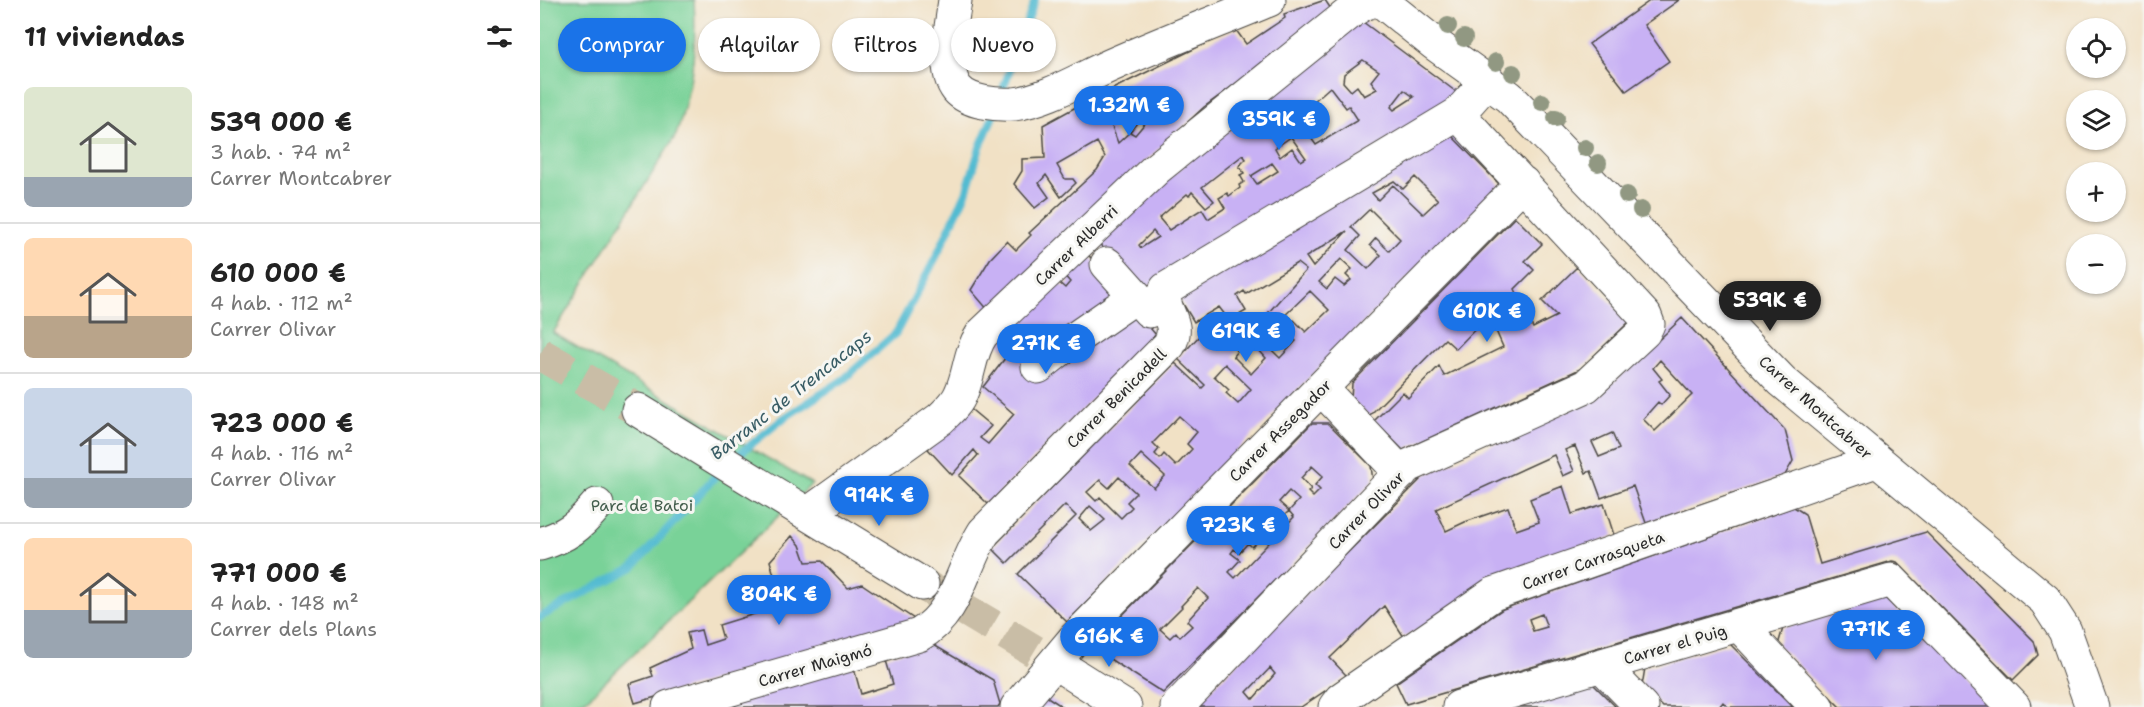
<!DOCTYPE html>
<html lang="es">
<head>
<meta charset="utf-8">
<style>
	:root { --surface:#fff; --page:#f2f2f2; --text:#222; --muted:#767676; --line:#e0e0e0; --accent:#1a73e8 }
	body { margin:0; font-family:"Shantell Sans",sans-serif; background:var(--page); color:var(--text); height:100vh; display:flex; flex-direction:column; font-size:22px; white-space:nowrap }
	* { box-sizing:border-box; margin:0 }
	p { font-size:20px; color:var(--muted) }
	.icon { flex:none; width:33px; height:33px; fill:none; stroke:currentColor; stroke-width:2; stroke-linecap:round; stroke-linejoin:round }
	.map { position:relative; flex:1; overflow:hidden }
	.panel { display:flex; flex-direction:column; background:var(--surface); width:540px }
	.panel>* { flex:none }
	.guide { position:absolute; left:18px; top:18px; width:570px; height:54px; display:flex; gap:12px }
	.tools { position:absolute; left:1526px; top:18px; display:grid; gap:12px }
	.tools a { display:grid; place-items:center; width:60px; height:60px; border-radius:50%; background:var(--surface); box-shadow:0 2px 4px #0004; font-size:30px }
	.price { position:absolute; translate:-50% -51px; padding:0 14px; border-radius:21px; background:var(--accent); color:#fff; font-size:20px; line-height:39px; filter:drop-shadow(0 2px 3px #0008) }
	.price::after { content:''; position:absolute; left:50%; top:36px; width:18px; height:14px; margin-left:-9px; background:inherit; clip-path:polygon(0 0,100% 0,50% 100%) }
	.price.current { background:#222; color:#fff }
	ul { padding:0; list-style:none }
	li { display:flex; align-items:center; gap:18px; height:150px; padding:0 24px }
	li+li { border-top:2px solid var(--line) }
	li span { display:grid; place-items:center; flex:none; width:168px; height:120px; border-radius:9px; color:#555 }
	li>.icon { margin-inline-start:auto }
	span .icon { width:72px; height:72px; fill:#fffc; stroke-width:1 }
	li b { font-size:26px }
	h2 { display:flex; justify-content:space-between; align-items:center; height:72px; padding:0 24px; font-size:26px }
	.pill { padding:0 21px; border-radius:27px; background:var(--surface); box-shadow:0 2px 4px #0004; font-size:21px; line-height:54px }
	.pill.current { background:var(--accent); color:#fff }
	main { display:flex; flex:1; min-height:0 }
	.map>svg:first-child { display:block }
	.green { fill:#79d298; stroke:#527e62; stroke-width:1.5 }
	.lines { fill:none; stroke-linecap:round; stroke-linejoin:round }
	.stream { stroke:#53bbd1; stroke-width:8 }
	.building { fill:#c8b1f4; fill-rule:evenodd }
	.minor-tunnel { stroke:#c9bda6; stroke-width:33; stroke-dasharray:33 16; stroke-linecap:butt }
	.minor-casing { stroke:#494642; stroke-width:35 }
	.minor { stroke:#fff; stroke-width:33 }
	.tree { fill:#919882 }
	.labels { text-anchor:middle; stroke-width:6; stroke-linejoin:round; paint-order:stroke }
	.street-label { font-size:16px; fill:#2b2b2b; stroke:#f6f6f2 }
	.park-label { font-size:16px; fill:#425d4c; stroke:#f6f6f2 }
	.water-label { font-size:18px; font-style:italic; fill:#395d65; stroke:#f6f6f2 }
</style>
</head>
<body>
<main>
<section class="panel">
<h2>11 viviendas<svg class="icon" aria-label="filters" viewBox="0 0 24 24"><path d="M4 7h16M4 17h16"/><circle cx="9" cy="7" r="2"/><circle cx="15" cy="17" r="2"/></svg></h2>
<ul>
<li><span style="background:linear-gradient(#dfe7d0 75%,#9aa5b1 0)"><svg class="icon" aria-label="home" viewBox="0 0 24 24"><path d="M3 11l9-7 9 7M6 9v11h12V9"/></svg></span><div><b>539 000 €</b><p>3 hab. · 74 m²</p><p>Carrer Montcabrer</p></div></li>
<li><span style="background:linear-gradient(#ffd9b3 65%,#b9a48a 0)"><svg class="icon" aria-label="home" viewBox="0 0 24 24"><path d="M3 11l9-7 9 7M6 9v11h12V9"/></svg></span><div><b>610 000 €</b><p>4 hab. · 112 m²</p><p>Carrer Olivar</p></div></li>
<li><span style="background:linear-gradient(#c9d6e8 75%,#9aa5b1 0)"><svg class="icon" aria-label="home" viewBox="0 0 24 24"><path d="M3 11l9-7 9 7M6 9v11h12V9"/></svg></span><div><b>723 000 €</b><p>4 hab. · 116 m²</p><p>Carrer Olivar</p></div></li>
<li><span style="background:linear-gradient(#ffd9b3 60%,#9aa5b1 0)"><svg class="icon" aria-label="home" viewBox="0 0 24 24"><path d="M3 11l9-7 9 7M6 9v11h12V9"/></svg></span><div><b>771 000 €</b><p>4 hab. · 148 m²</p><p>Carrer dels Plans</p></div></li>
</ul>
</section>
<div class="map">
<svg width="1604" height="707" viewBox="0 0 1604 707">
	<rect width="100%" height="100%" fill="#f6f6f2"/>
	<filter id="ink" filterUnits="userSpaceOnUse"><feTurbulence type="fractalNoise" baseFrequency=".0167" numOctaves="2"/><feDisplacementMap in="SourceGraphic" scale="12" xChannelSelector="R" yChannelSelector="G"/><feConvolveMatrix kernelMatrix="1 2 1 2 8 2 1 2 1" color-interpolation-filters="sRGB"/></filter>
	<filter id="wash" filterUnits="userSpaceOnUse"><feTurbulence type="fractalNoise" baseFrequency=".008" numOctaves="4" result="noise"/><feDisplacementMap in="SourceGraphic" scale="24" xChannelSelector="R" yChannelSelector="G"/><feGaussianBlur stdDeviation="1.35" result="paint"/><feColorMatrix in="noise" values="0 0 0 0 0 0 0 0 0 0 0 0 0 0 0 0 0 1.4 0 .05"/><feComposite in="paint" operator="in"/></filter>
	<g filter="url(#wash)">
		<rect width="100%" height="100%" fill="#f1e1c5"/>
		<path class="green" d="M0,0H154C157,49 152,89 136,135L13,333L272,484L46,700L24,707H0Z"/>
		<g class="lines">
			<path class="stream" d="M460,97L495,0
				M193,459L244,418L304,379L356,333L396,257L426,193L440,147L456,109
				M0,617L93,567L181,470"/>
		</g>
		<g id="blocks">
			<path class="building" d="M785,0L793,12L664,107L613,154L449,311L431,290L450,259L467,241L476,250L491,235L489,233L557,170L565,157L557,142L517,165L525,179H533L536,183L521,197L506,175L499,183L509,197L495,208L474,184L482,171V159L505,158L503,125L536,107L664,44L696,30L706,44L745,18L744,14ZM620,97L601,118L606,122L595,135L590,132L578,143L571,124L583,119L590,132L597,123L592,111Z
				M1111,0H1139L1104,25L1129,61L1086,91L1049,44Z
				M819,19L915,91V100L600,291L557,241L706,110L713,120L731,107L723,96ZM823,60L839,71L831,81L837,89L824,96L817,86L811,91L803,82L804,74ZM790,87L806,108L809,106L818,120L776,145L756,117ZM864,90L874,97L854,110L851,107ZM751,137L766,158L761,161L752,148L740,157L735,148ZM703,155L706,159L699,166L704,173L700,175L704,182L699,185L700,188L689,196L687,193L679,198L685,208L668,219L662,209L629,230L619,218L647,194L649,196L652,192L666,207L674,201L662,187ZM732,163L738,171L717,184L711,176ZM613,231L618,237L601,248L599,245Z
				M907,131L960,185L527,622L478,574L536,516L525,505L467,563L452,548L635,363L662,388L665,385L638,359L660,335L661,337L689,320L679,307L654,322L637,294ZM875,177L898,200L883,214L853,185L838,200L832,193L854,181L863,189ZM830,209L860,239L849,251L836,238L830,245L841,255L828,269L808,250L820,236L811,227ZM807,231L773,267L766,257ZM801,259L812,269L806,275L811,280L804,286L795,279L787,289L779,282ZM757,263L766,270L728,313L737,323L770,291L789,310L766,332L754,320L745,330L756,341L740,358L697,316L706,311L697,296L704,291L706,294ZM703,332L726,358L711,374L693,356L697,351L690,344ZM685,364L711,389L698,404L686,393L689,390L674,376ZM639,416L657,432L647,444L652,449L636,466L624,454L620,459L615,454L619,449L613,443ZM601,454L625,476L614,488L590,466ZM579,477L596,493L587,502L592,507L581,518L560,497L556,501L547,492L560,480L569,488ZM550,506L565,520L551,531L539,519Z
				M975,217L1002,244L985,261L994,270L975,289L993,328L1017,316L1002,301L1037,267L1089,322L1040,369L863,450L834,421L863,392L868,398L899,366L904,376L963,347L949,315L916,349L905,339L829,416L811,399L812,383Z
				M545,251L616,335L448,504L419,476L438,455L434,450L412,475L388,449L427,406L451,426L440,438L448,444L474,414L443,387L469,353L454,339L516,280L525,288L530,282L522,273Z
				M1142,318L1245,430L1253,461L1245,475L1106,523L1093,486L1061,498L1051,471L1046,473L1035,446L1025,450L1034,471L1023,476L1014,455L896,509L906,531L925,522L968,507L976,530L999,522L990,499L1023,486L1032,514L1064,504L1074,535L864,637L844,606L790,658L807,676L761,707H661L657,704L885,475L1057,398ZM1120,360L1152,395L1115,431L1103,419L1118,402L1121,405L1130,395L1119,381L1122,379L1113,368ZM1072,433L1079,449L1059,457L1052,442ZM730,668L735,674L713,699L707,692Z
				M772,423H788L831,466L833,481L623,693L551,647ZM772,466L783,476L775,485L780,490L773,497L768,492L771,489L761,478ZM749,491L759,500L749,511L754,517L695,578L689,572L700,560L691,553L694,549L699,553L708,543L712,547L749,511L739,502ZM658,588L668,598L647,621L652,626L640,637L636,632L630,638L620,629L642,607L641,606Z
				M1254,507L1265,514L1280,564L1386,532L1494,641L1498,655L1473,680L1357,562L1352,561L866,704L856,683L963,609ZM1002,614L1007,627L993,631L989,619Z
				M252,536L260,545L266,562L282,561L308,588L322,584L377,621L95,703L89,684L113,676L110,668L151,649L147,633L161,630L165,645L183,639L179,625L221,612L215,593L237,586L230,561Z
				M1345,598L1377,630L1453,707H1300L1238,645L1243,628Z
				M392,644L453,680L460,704L458,707H172L313,665L321,694L353,684L345,657Z
				M1190,644L1253,707H1188L1183,702L1179,707H1123L1102,686L1105,668Z
				M1053,684L1076,707H975Z
				M506,696L523,707H498Z"/>
		</g>
	</g>
	<g filter="url(#ink)">
		<use href="#blocks" fill-opacity="0" stroke="#494642" stroke-width="1.5"/>
		<g class="lines">
			<path class="minor-tunnel" d="M0,354L98,410
				M382,584L528,671"/>
			<g class="minor-casing">
				<path id="minor" d="M415,0C412,24 401,69 417,89C429,103 457,105 474,104C507,100 545,76 576,63C626,41 678,21 729,0
					M840,0L895,44L969,97L1242,381L1505,600L1525,631L1552,707
					M567,264L609,311
					M498,367L527,344L595,297
					M781,388L861,473
					M98,410L382,584
					M269,513L400,419C408,411 417,404 421,393C430,373 429,353 442,334L616,169L812,11L823,4L835,0
					M0,544C27,536 39,526 57,505
					M1199,625L1277,707
					M1061,665L1102,707
					M528,671L585,707
					M129,707L379,635C418,613 422,566 444,532L629,345C643,321 618,311 626,289L918,114L948,80
					M477,707L535,638L983,183
					M637,707L866,467L1046,386L1104,332L1108,324L1105,316L918,114
					M795,707L801,699L953,594L1336,461
					M919,707L1351,580L1474,707"/>
			</g>
			<use href="#minor" class="minor"/>
		</g>
		<g class="tree">
			<circle cx="908" cy="26" r="9"/>
			<circle cx="924" cy="38" r="9"/>
			<circle cx="956" cy="62" r="9"/>
			<circle cx="973" cy="73" r="9"/>
			<circle cx="1002" cy="102" r="9"/>
			<circle cx="1016" cy="118" r="9"/>
			<circle cx="1045" cy="148" r="9"/>
			<circle cx="1058" cy="163" r="9"/>
			<circle cx="1087" cy="195" r="9"/>
			<circle cx="1101" cy="210" r="9"/>
		</g>
	</g>
	<g class="labels">
		<g class="street-label">
			<text transform="translate(536 245) rotate(-44)" y="6">Carrer Alberri</text>
			<text transform="translate(576 398) rotate(-45)" y="6">Carrer Benicadell</text>
			<text transform="translate(1276 407) rotate(42)" y="6">Carrer Montcabrer</text>
			<text transform="translate(740 430) rotate(-45)" y="6">Carrer Assegador</text>
			<text transform="translate(826 510) rotate(-46)" y="6">Carrer Olivar</text>
			<text transform="translate(1053 560) rotate(-19)" y="6">Carrer Carrasqueta</text>
			<text transform="translate(1135 644) rotate(-16)" y="6">Carrer el Puig</text>
			<text transform="translate(275 665) rotate(-16)" y="6">Carrer Maigmó</text>
		</g>
		<g class="park-label">
			<text x="102" y="511">Parc de Batoi</text>
		</g>
		<g class="water-label">
			<text transform="translate(251 395) rotate(-38)" y="6">Barranc de Trencacaps</text>
		</g>
	</g>
</svg>
<div class="tools">
<a><svg class="icon" aria-label="locate" viewBox="0 0 24 24"><circle cx="12" cy="12" r="6"/><path d="M12 2v4M12 18v4M2 12h4M18 12h4"/></svg></a>
<a><svg class="icon" aria-label="layers" viewBox="0 0 24 24"><path d="M12 4l9 5-9 5-9-5zM3 14l9 5 9-5"/></svg></a>
<a>+</a>
<a>−</a>
</div>
<b class="price" style="left:589px;top:137px">1.32M €</b>
<b class="price" style="left:739px;top:151px">359K €</b>
<b class="price current" style="left:1230px;top:332px">539K €</b>
<b class="price" style="left:947px;top:343px">610K €</b>
<b class="price" style="left:706px;top:363px">619K €</b>
<b class="price" style="left:506px;top:375px">271K €</b>
<b class="price" style="left:339px;top:527px">914K €</b>
<b class="price" style="left:698px;top:557px">723K €</b>
<b class="price" style="left:239px;top:626px">804K €</b>
<b class="price" style="left:1336px;top:661px">771K €</b>
<b class="price" style="left:569px;top:668px">616K €</b>
<div class="guide">
<a class="pill current">Comprar</a>
<a class="pill">Alquilar</a>
<a class="pill">Filtros</a>
<a class="pill">Nuevo</a>
</div>
</div>
</main>
</body>
</html>
